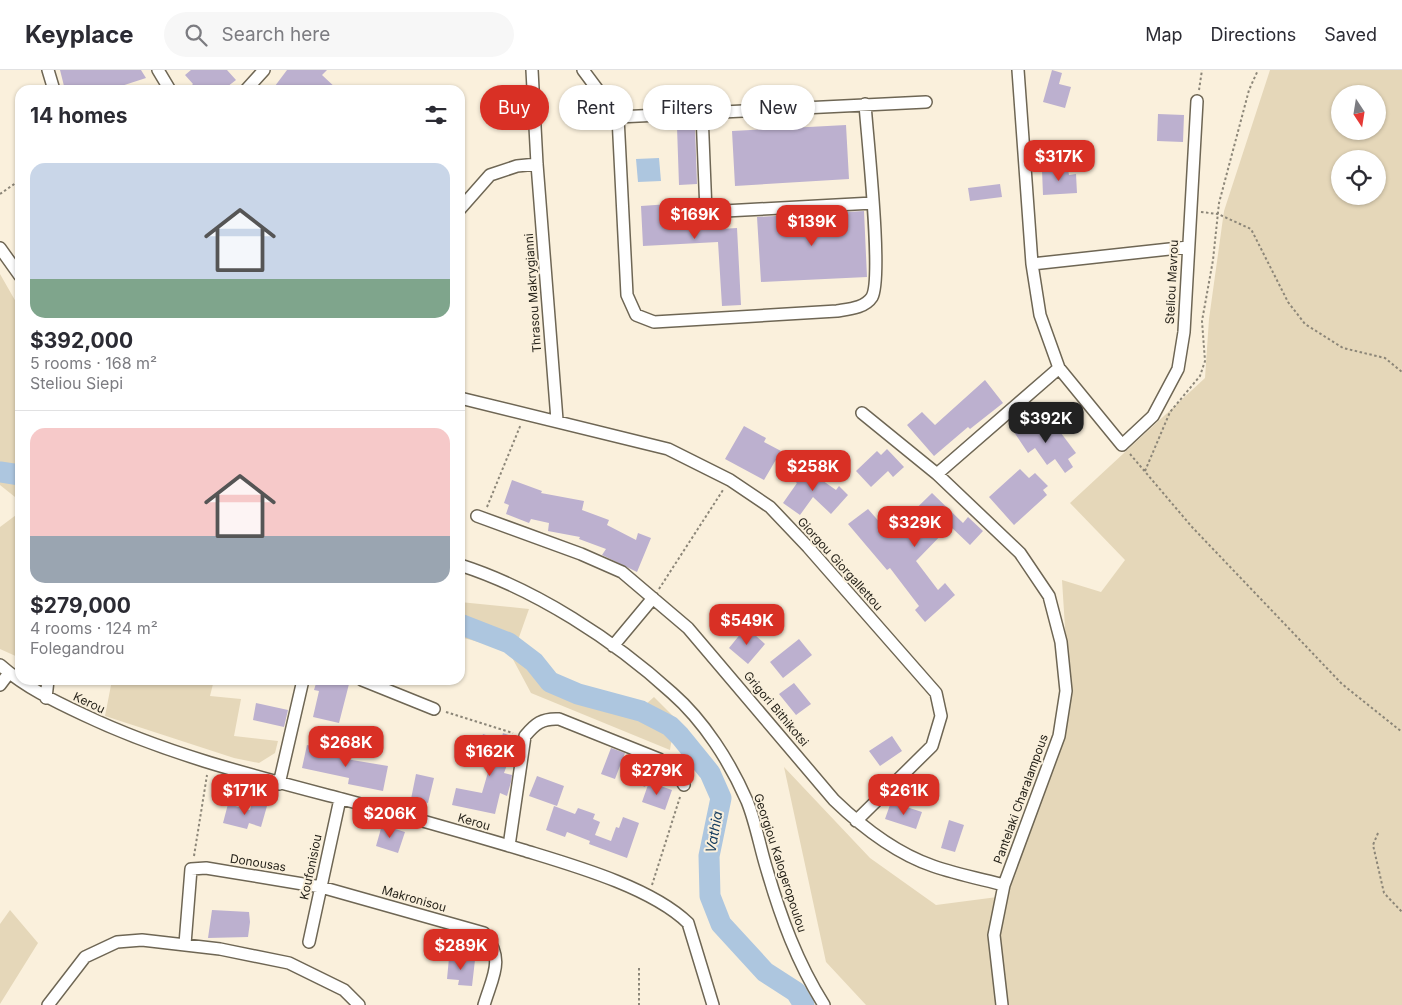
<!DOCTYPE html>
<html lang="en">
<head>
<meta charset="utf-8">
<style>
	:root { --surface:#fff; --page:#f7f7f7; --text:#2b2b33; --muted:#7c7c81; --line:#e1e1e2; --accent:#d93025 }
	body { margin:0; font-family:Inter,sans-serif; background:var(--page); color:var(--text); height:100vh; display:flex; flex-direction:column; font-size:19px; white-space:nowrap }
	* { box-sizing:border-box; margin:0 }
	p { font-size:16px; color:var(--muted) }
	.icon { flex:none; width:28px; height:28px; fill:none; stroke:currentColor; stroke-width:2; stroke-linecap:round; stroke-linejoin:round }
	.map { position:relative; flex:1; overflow:hidden }
	.side { position:absolute; left:15px; top:15px; width:450px; height:600px; display:flex; flex-direction:column; background:var(--surface); border-radius:15px; box-shadow:0 1px 4px #0004 }
	.side>* { flex:none }
	.top-card { position:absolute; left:480px; top:15px; width:475px; height:45px; display:flex; gap:10px }
	.needle { width:32px; rotate:168deg }
	.fabs { position:absolute; left:1331px; top:15px; display:grid; gap:10px }
	.fabs a { display:grid; place-items:center; width:55px; height:55px; border-radius:50%; background:var(--surface); box-shadow:0 1px 4px #0004; font-size:25px }
	.price { position:absolute; translate:-50% -42px; padding:0 11px; border-radius:10px; background:var(--accent); color:#fff; font-size:16px; line-height:32px; filter:drop-shadow(0 1px 2px #0008) }
	.price::after { content:''; position:absolute; left:50%; top:30px; width:15px; height:11px; margin-left:-8px; background:inherit; clip-path:polygon(0 0,100% 0,50% 100%) }
	.price.active { background:#222; color:#fff }
	ul { padding:0; list-style:none }
	li { display:grid; align-content:center; gap:10px; height:265px; padding:0 15px }
	li+li { border-top:1px solid var(--line) }
	li span { display:grid; place-items:center; height:155px; border-radius:15px; color:#555 }
	li>.icon { margin-inline-start:auto }
	span .icon { width:90px; height:90px; fill:#fffc; stroke-width:1 }
	li b { font-size:21px }
	h2 { display:flex; justify-content:space-between; align-items:center; height:60px; padding:0 15px; font-size:21px }
	.chip { padding:0 18px; border-radius:22px; background:var(--surface); box-shadow:0 1px 4px #0004; font-size:18px; line-height:45px }
	.chip.active { background:var(--accent); color:#fff }
	header { display:flex; align-items:center; gap:30px; box-sizing:border-box; height:70px; padding:0 25px; background:var(--surface); border-bottom:1px solid var(--line) }
	header strong { font-size:24px }
	nav { display:flex; gap:28px; margin-inline-start:auto; font-size:18px }
	.search { width:350px; height:45px; background:var(--page); display:flex; align-items:center; gap:12px; box-sizing:border-box; padding:0 18px; border-radius:28px; color:var(--muted); font-size:19px }
	.map>svg:first-child { display:block }
	.green { fill:#e5d7b9; fill-rule:evenodd }
	.water { fill:#adc6df }
	.lines { fill:none; stroke-linecap:round; stroke-linejoin:round }
	.river { stroke:#adc6df; stroke-width:21 }
	.building { fill:#bcb0cf }
	.minor-casing { stroke:#6e6654; stroke-width:14 }
	.path { stroke:#8c8678; stroke-width:2; stroke-dasharray:2.5 2.5; stroke-linecap:butt }
	.minor { stroke:#fff; stroke-width:11 }
	.labels { text-anchor:middle; stroke-width:4; stroke-linejoin:round; paint-order:stroke }
	.street-label { font-size:12px; fill:#221f17; stroke:#faf0dc }
	.water-label { font-size:14px; font-style:italic; fill:#183f61; stroke:#faf0dc }
</style>
</head>
<body>
<header>
<strong>Keyplace</strong>
<div class="search"><svg class="icon" aria-label="search" viewBox="0 0 24 24"><circle cx="10" cy="10" r="6"/><path d="M15 15l6 6"/></svg>Search here</div>
<nav><a>Map</a><a>Directions</a><a>Saved</a></nav>
</header>
<div class="map">
<svg width="1402" height="935" viewBox="0 0 1402 935">
	<rect width="100%" height="100%" fill="#faf0dc"/>
	<path class="green" d="M1270,0H1402V935H866L826,892L784,697L870,788L936,835L1005,826L1070,637L1062,510L1101,522L1125,490L1070,433L1205,308L1209,249L1224,141ZM1340,24H1378V61H1340ZM1340,89H1378V126H1340Z
		M0,204L20,239V431L0,415Z
		M20,442V588L0,579V457Z
		M460,532L529,539L518,570L558,605L634,645L654,627L675,648L670,680L531,623L508,580L460,567Z
		M112,610H214L210,626L241,629L234,666L278,671L275,683L259,693L234,688L105,646Z
		M10,840L38,873L0,934V854Z"/>
	<path class="water" d="M659,88L661,111L638,112L636,89Z"/>
	<g class="lines">
		<path class="river" d="M0,402L20,405
			M460,554L509,573L534,592L550,612L578,624L641,641L670,656L680,666L710,703L721,728L709,786L710,826L721,854L765,902L796,922L804,935"/>
	</g>
	<path class="building" d="M60,0H141L146,8L109,20H65Z
		M191,0H227L236,10L223,20H187L193,14L185,5Z
		M287,0H327L322,5L338,20H272Z
		M1052,0L1062,3L1059,14L1071,17L1065,38L1043,32Z
		M1158,44L1184,45L1183,72L1157,71Z
		M846,55L849,109L735,116L732,61Z
		M677,57H695L697,114L679,115Z
		M1068,99L1069,105L1076,104L1077,123L1043,125L1042,100Z
		M1000,114L1002,127L970,131L968,118Z
		M698,132L704,160L737,158L741,235L722,236L718,172L643,176L641,136Z
		M864,141L867,207L761,212L757,147Z
		M985,310L1003,333L970,359L968,357L934,386L907,355L922,342L935,355Z
		M1032,349L1036,355L1042,351L1048,360L1055,355L1076,383L1068,389L1073,397L1065,403L1055,389L1047,395L1035,378L1028,383L1014,362Z
		M744,356L766,368L764,372L781,381L764,410L725,389Z
		M887,379L904,397L893,407L888,401L871,417L856,401L877,381L881,385Z
		M796,392L836,420L839,416L848,425L831,444L813,427L800,445L783,433L797,413L793,410L797,405L790,400Z
		M1020,399L1029,408L1035,403L1048,416L1043,420L1047,425L1014,455L989,427Z
		M512,410L542,421L541,423L584,431L582,440L609,450L607,455L636,470L638,463L651,468L637,502L602,485L606,479L579,469L580,467L548,461L549,453L531,449L529,453L506,444L509,435L504,433Z
		M932,423L963,453L968,447L983,461L970,475L950,456L916,491L938,520L945,513L955,525L925,552L915,540L919,536L890,498L887,500L848,454L868,439L890,464Z
		M746,557L765,574L748,594L729,578Z
		M799,569L812,585L783,608L770,592Z
		M317,610L349,614L339,653L313,647L319,621L314,620Z
		M794,613L811,634L796,645L779,624Z
		M256,633L288,640L284,657L253,650Z
		M503,663L517,668L504,703L512,705L511,712L507,726L500,723L495,744L452,735L456,718L482,723L493,685L478,679L483,664L501,670Z
		M892,666L902,681L880,696L869,681Z
		M307,675L341,682L340,688L388,696L383,721L348,714L349,708L302,698Z
		M611,678L625,683L615,709L601,704Z
		M642,690L654,695L645,717L633,712Z
		M416,704L434,708L428,733L411,729Z
		M537,706L564,716L557,736L529,726Z
		M649,712L672,720L665,740L642,732Z
		M891,732L922,742L916,759L885,749Z
		M252,733L267,736L261,757L249,753L247,759L223,753L228,734L250,740Z
		M554,736L575,744L578,738L595,744L593,749L600,752L595,765L611,771L616,757L619,758L623,747L639,753L627,788L589,774L590,771L567,762L565,767L546,760Z
		M949,750L964,755L955,782L941,778Z
		M382,755L405,762L398,783L376,776Z
		M212,840L249,842L250,852L248,867L208,868Z
		M449,888L475,890L472,916L458,915L459,910L447,909Z"/>
	<g class="lines">
		<g class="minor-casing">
			<path id="minor" d="M48,0L54,20
				M158,0L170,20
				M532,0L537,94L557,350
				M583,0L618,47L926,32
				M1018,0L1032,194L1040,245L1059,298L1122,375L1153,346L1178,299L1184,262L1197,31
				M246,20L264,0
				M702,43L706,142L873,133
				M618,47L627,225L636,245L654,252L837,241C849,239 865,238 872,227C883,207 867,65 865,34
				M460,139L490,105L517,96L537,94
				M0,178L20,206
				M1032,194L1188,177
				M460,328L668,379L730,410L770,437L808,477L936,623L941,646L932,676L856,751
				M862,343L937,404L1020,483L1049,526L1061,572L1066,621L1059,666L1004,815L994,865L1002,935
				M937,404L1059,298
				M477,446L581,484L622,502L688,558L834,730C863,758 895,783 933,796C956,804 981,809 1004,815
				M460,495C535,519 614,570 672,623C704,651 730,692 747,731C756,753 760,778 767,800C781,848 797,892 824,935
				M613,576L653,528
				M0,595C25,617 54,631 84,645C166,684 254,706 342,729C402,745 463,762 523,780C572,795 651,817 688,853L713,935
				M362,610L434,639
				M0,615L9,603
				M46,628L48,610
				M279,714L303,610
				M509,776L525,666C535,654 542,648 559,649L659,689L676,701L684,715
				M309,872L340,729
				M185,874L191,799L206,798L321,817L484,863C505,890 493,905 484,935
				M48,935L85,887L117,872L142,870L220,879L289,893L344,920L359,935"/>
		</g>
		<path class="path" d="M1199,20L1202,0
			M0,124L20,110
			M1201,142L1218,144L1251,159L1288,232L1305,254L1343,278L1385,288L1402,302
			M1130,384L1192,457L1342,614L1402,662
			M1145,401L1170,342L1200,306L1205,291L1202,251L1213,190L1219,133L1249,20L1258,0
			M487,437L521,354
			M659,519L723,420
			M446,642L513,663
			M1378,763L1373,775L1384,823L1402,842
			M194,786L207,705
			M652,815L680,727
			M639,898V935"/>
		<use href="#minor" class="minor"/>
	</g>
	<g class="labels">
		<g class="street-label">
			<text transform="translate(1172 212) rotate(-87)" y="4">Steliou Mavrou</text>
			<text transform="translate(533 223) rotate(-94)" y="4">Thrasou Makrygianni</text>
			<text transform="translate(840 494) rotate(48)" y="4">Giorgou Giorgallettou</text>
			<text transform="translate(89 633) rotate(25)" y="4">Kerou</text>
			<text transform="translate(776 639) rotate(50)" y="4">Grigori Bithikotsi</text>
			<text transform="translate(1021 729) rotate(-70)" y="4">Pantelaki Charalampous</text>
			<text transform="translate(474 752) rotate(16)" y="4">Kerou</text>
			<text transform="translate(258 793) rotate(9)" y="4">Donousas</text>
			<text transform="translate(780 793) rotate(72)" y="4">Georgiou Kalogeropoulou</text>
			<text transform="translate(311 797) rotate(-78)" y="4">Koufonisiou</text>
			<text transform="translate(414 829) rotate(16)" y="4">Makronisou</text>
		</g>
		<g class="water-label">
			<text transform="translate(714 762) rotate(-80)" y="5">Vathia</text>
		</g>
	</g>
</svg>
<div class="fabs">
<a><svg class="needle" viewBox="-14 -14 28 28"><path d="M0-13l5 13h-10z" fill="#e53935"/><path d="M0 13l5-13h-10z" fill="#7c7c81"/></svg></a>
<a><svg class="icon" aria-label="locate" viewBox="0 0 24 24"><circle cx="12" cy="12" r="6"/><path d="M12 2v4M12 18v4M2 12h4M18 12h4"/></svg></a>
</div>
<b class="price" style="left:1059px;top:112px">$317K</b>
<b class="price" style="left:695px;top:170px">$169K</b>
<b class="price" style="left:812px;top:177px">$139K</b>
<b class="price active" style="left:1046px;top:374px">$392K</b>
<b class="price" style="left:813px;top:422px">$258K</b>
<b class="price" style="left:915px;top:478px">$329K</b>
<b class="price" style="left:747px;top:576px">$549K</b>
<b class="price" style="left:346px;top:698px">$268K</b>
<b class="price" style="left:490px;top:707px">$162K</b>
<b class="price" style="left:657px;top:726px">$279K</b>
<b class="price" style="left:245px;top:746px">$171K</b>
<b class="price" style="left:904px;top:746px">$261K</b>
<b class="price" style="left:390px;top:769px">$206K</b>
<b class="price" style="left:461px;top:901px">$289K</b>
<div class="top-card">
<a class="chip active">Buy</a>
<a class="chip">Rent</a>
<a class="chip">Filters</a>
<a class="chip">New</a>
</div>
<section class="side">
<h2>14 homes<svg class="icon" aria-label="filters" viewBox="0 0 24 24"><path d="M4 7h16M4 17h16"/><circle cx="9" cy="7" r="2"/><circle cx="15" cy="17" r="2"/></svg></h2>
<ul>
<li><span style="background:linear-gradient(#c9d6e8 75%,#7fa58c 0)"><svg class="icon" aria-label="home" viewBox="0 0 24 24"><path d="M3 11l9-7 9 7M6 9v11h12V9"/></svg></span><div><b>$392,000</b><p>5 rooms · 168 m²</p><p>Steliou Siepi</p></div></li>
<li><span style="background:linear-gradient(#f6c9c9 70%,#9aa5b1 0)"><svg class="icon" aria-label="home" viewBox="0 0 24 24"><path d="M3 11l9-7 9 7M6 9v11h12V9"/></svg></span><div><b>$279,000</b><p>4 rooms · 124 m²</p><p>Folegandrou</p></div></li>
</ul>
</section>
</div>
</body>
</html>
